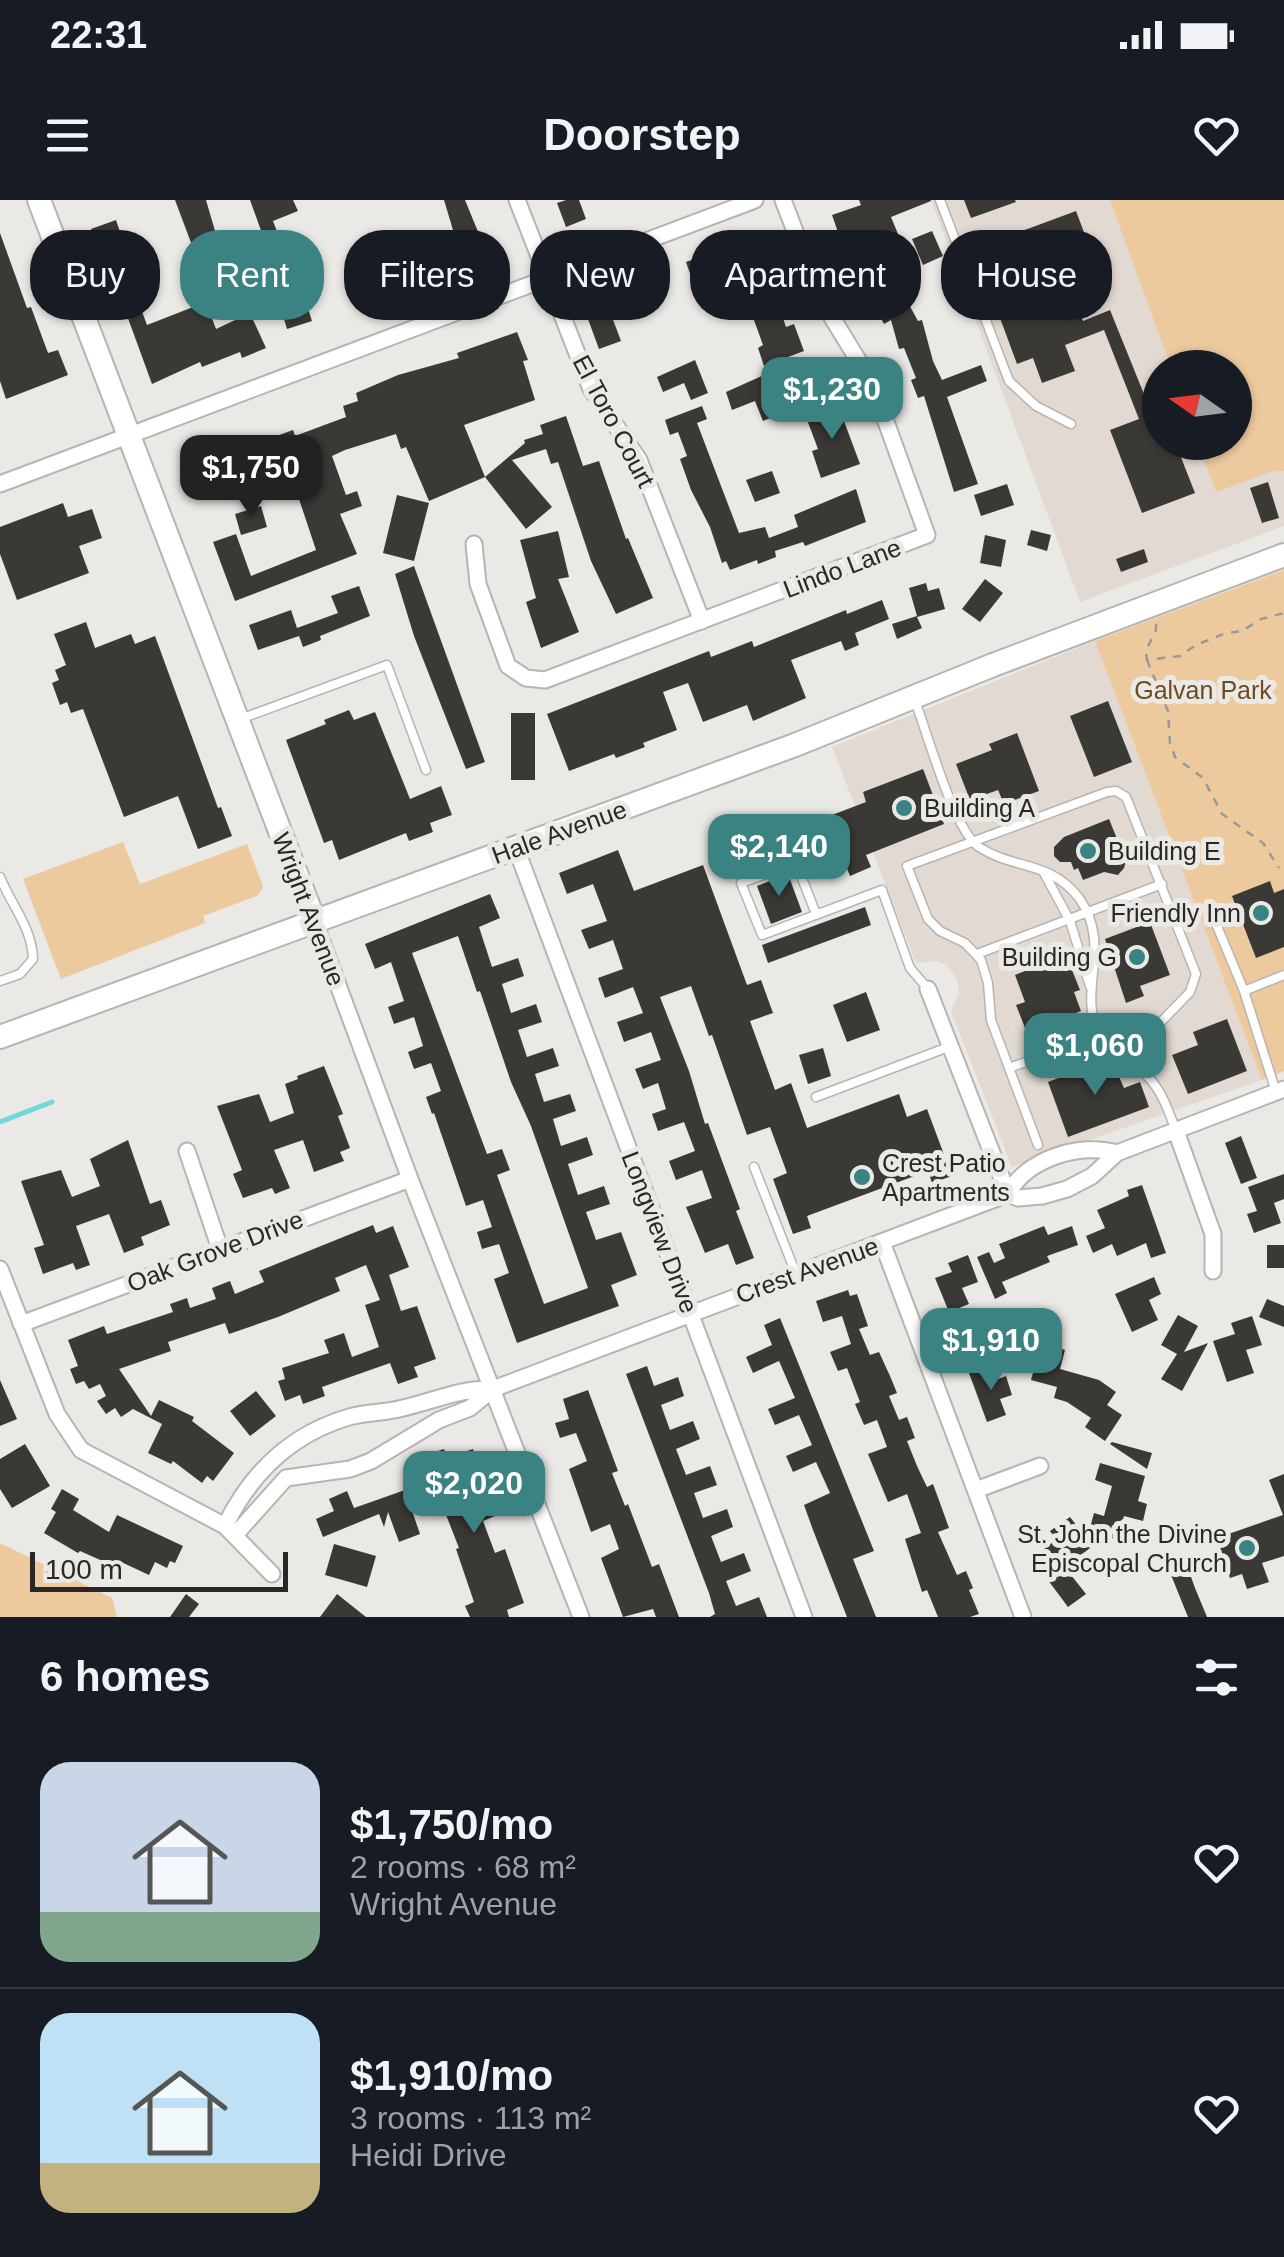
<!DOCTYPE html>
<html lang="en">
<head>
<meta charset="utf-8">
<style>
	:root { --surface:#171b24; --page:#20242c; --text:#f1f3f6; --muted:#9ea1a6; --line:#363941; --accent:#3b8383 }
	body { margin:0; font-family:Arial,sans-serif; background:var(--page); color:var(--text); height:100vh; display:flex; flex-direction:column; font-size:38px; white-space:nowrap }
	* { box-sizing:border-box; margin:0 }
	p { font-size:32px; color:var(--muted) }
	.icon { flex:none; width:55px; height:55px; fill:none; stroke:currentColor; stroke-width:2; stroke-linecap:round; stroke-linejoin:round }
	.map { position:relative; height:1417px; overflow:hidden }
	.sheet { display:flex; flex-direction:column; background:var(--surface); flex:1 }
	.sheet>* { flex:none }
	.top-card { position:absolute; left:30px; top:30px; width:1225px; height:90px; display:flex; gap:20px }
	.needle { width:65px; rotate:284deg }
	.fabs { position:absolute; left:1142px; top:150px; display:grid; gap:20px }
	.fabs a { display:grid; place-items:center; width:110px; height:110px; border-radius:50%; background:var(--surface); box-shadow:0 2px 8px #0004; font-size:50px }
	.scale { position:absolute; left:30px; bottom:25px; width:258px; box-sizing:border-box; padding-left:10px; border:5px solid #292827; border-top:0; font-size:28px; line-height:35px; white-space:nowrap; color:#292827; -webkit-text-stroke:8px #ebe9e5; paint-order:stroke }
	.price { position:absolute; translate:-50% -85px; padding:0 22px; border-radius:20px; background:var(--accent); color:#fff; font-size:32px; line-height:65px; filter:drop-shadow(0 2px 5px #0008) }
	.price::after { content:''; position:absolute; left:50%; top:60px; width:30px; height:22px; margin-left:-15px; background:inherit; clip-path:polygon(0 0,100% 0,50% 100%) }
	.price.selected { background:#222; color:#fff }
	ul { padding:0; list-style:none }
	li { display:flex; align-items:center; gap:30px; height:250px; padding:0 40px }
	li+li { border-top:2px solid var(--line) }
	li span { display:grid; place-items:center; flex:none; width:280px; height:200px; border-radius:30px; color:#555 }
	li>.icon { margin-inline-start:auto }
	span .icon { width:120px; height:120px; fill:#fffc; stroke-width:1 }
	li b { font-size:42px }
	h2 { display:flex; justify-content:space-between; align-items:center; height:120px; padding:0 40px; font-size:42px }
	.chip { padding:0 35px; border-radius:40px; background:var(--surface); box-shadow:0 2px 8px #0004; font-size:35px; line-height:90px }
	.chip.selected { background:var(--accent); color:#fff }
	.status { display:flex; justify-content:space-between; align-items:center; height:70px; padding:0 50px; background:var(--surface); direction:ltr }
	.status svg { height:28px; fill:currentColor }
	header { display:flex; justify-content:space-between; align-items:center; height:130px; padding:0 40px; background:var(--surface); font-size:45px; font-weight:600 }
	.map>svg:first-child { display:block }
	.built { fill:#e2dad2; fill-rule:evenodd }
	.green { fill:#edc99e }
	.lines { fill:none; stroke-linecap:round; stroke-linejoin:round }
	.stream { stroke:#73d7d7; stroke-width:5 }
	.building { fill:#3b3936; fill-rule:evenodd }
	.lane-casing { stroke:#b7b4b1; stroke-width:11 }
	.street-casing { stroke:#b7b4b1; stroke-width:19 }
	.secondary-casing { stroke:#b7b4b1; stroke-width:26 }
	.path { stroke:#9b9997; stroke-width:2.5; stroke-dasharray:8 8; stroke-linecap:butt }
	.lane { stroke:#fff; stroke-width:8 }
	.street { stroke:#fff; stroke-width:15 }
	.secondary { stroke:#fff; stroke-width:22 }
	.poi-dot { fill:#3b8383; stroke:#ebe9e5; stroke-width:4 }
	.labels { text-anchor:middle; stroke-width:10; stroke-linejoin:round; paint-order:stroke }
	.street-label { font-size:25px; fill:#292827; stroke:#ebe9e5 }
	.park-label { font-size:25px; fill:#6c4b1f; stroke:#ebe9e5 }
	.poi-label { font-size:25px; fill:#292827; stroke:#ebe9e5; text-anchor:start }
</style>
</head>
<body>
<div class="status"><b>22:31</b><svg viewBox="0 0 49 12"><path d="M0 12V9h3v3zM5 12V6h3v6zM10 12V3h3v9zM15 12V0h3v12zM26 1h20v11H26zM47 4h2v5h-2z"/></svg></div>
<header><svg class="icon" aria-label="menu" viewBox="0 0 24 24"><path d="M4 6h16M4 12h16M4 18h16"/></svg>Doorstep<svg class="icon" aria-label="heart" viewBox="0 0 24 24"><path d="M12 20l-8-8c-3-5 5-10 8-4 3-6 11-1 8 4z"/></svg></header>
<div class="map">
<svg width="1284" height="1417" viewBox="0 0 1284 1417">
	<rect width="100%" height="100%" fill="#ebe9e5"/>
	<path class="built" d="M931,0H1284V326L1080,402ZM1160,168H1235V242H1160Z
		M1095,441L1262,880L1012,967L951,811L959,793L957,779L946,765L936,761L916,763L832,547Z"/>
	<path class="green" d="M1110,0H1284V271H1273L1216,292L1198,243L1235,242V168L1171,167Z
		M1284,370V871L1262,880L1095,441Z
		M123,642L140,684L247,644L263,687L257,696L203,716L205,723L61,779L23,679Z
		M0,1343L112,1398L117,1417H0Z"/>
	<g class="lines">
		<path class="stream" d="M0,922L52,902"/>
	</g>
	<path class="building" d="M175,0H206L220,48L196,56Z
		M250,0H293L298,11L273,21L282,45L268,50Z
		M444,0H465L490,61L465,70Z
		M566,0H579L586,19L566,27L557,3Z
		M859,0H931V1L891,17L898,34L864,47L866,52L847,58L832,15L861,5Z
		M964,0H1015L1016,2L971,18Z
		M1076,11L1091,51L1061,62L1083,121L1110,110L1152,214L1160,211V242H1175L1195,293L1142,313L1110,230L1139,219L1104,130L1065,145L1075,171L1042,183L1033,158L1017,164L1000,118L1038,104L1027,75L996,86L982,46Z
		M116,20L139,88L134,90L147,125L206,102L216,129L250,113L266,148L242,158L240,152L202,167L200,162L152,184L102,47L98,49L91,29Z
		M932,31L943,56L923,65L912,39Z
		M0,33L27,108L31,107L48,153L58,150L68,175L6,199L0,181Z
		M756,37L786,127L794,124L804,151L764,166L758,148L763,145L742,87L700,102L686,62Z
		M370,52L385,94L365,100L351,59Z
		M261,56L274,90L299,81L312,121L287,129L281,109L255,119L245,95L256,90L245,62Z
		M895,79L918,121L922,120L933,161L942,180L981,165L987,181L947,197L978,284L954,292L924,196L918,198L911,180L916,178L904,148L899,149L891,120L884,124L868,94Z
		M619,92L627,112L612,117L621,141L599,149L585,111L602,104L600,99Z
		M517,132L528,160L523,161L535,200L464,225L485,277L429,301L406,247L401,249L396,234L345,250L332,256L346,295L357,291L362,306L340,314L357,354L235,401L213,342L236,334L251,376L316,350L296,290L282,295L271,265L279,262L271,238L293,230L295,236L346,217L343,206L358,201L356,193L398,175L459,158L457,153Z
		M813,157L818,172L801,178L796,163Z
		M695,160L708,193L691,200L684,183L663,192L657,177Z
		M766,174L774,193L800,182L808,202L763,221L755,201L732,210L726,192Z
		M838,205L860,264L821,278L812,251L818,249L806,217Z
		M702,206L707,219L697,223L739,333L765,327L769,338L798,327L794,315L856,289L866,322L805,346L803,342L775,351L776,357L758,364L757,360L730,370L726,361L722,363L710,327L691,290L680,259L687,256L678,232L670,235L665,220Z
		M566,216L583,266L599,261L626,339L628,338L653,398L616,414L591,361L558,262L551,264L546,249L512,260L552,307L526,329L485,277L525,243L524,240L543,234L540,225Z
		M239,243L249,271L194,291L184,263Z
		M772,271L780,293L755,302L746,280Z
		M1268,282L1279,318L1262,323L1250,288Z
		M1007,284L1014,305L981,316L974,295Z
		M397,295L429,303L414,361L383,353Z
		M63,303L68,317L92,309L102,338L79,346L89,373L17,400L0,354V327Z
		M261,306L267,327L241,335L235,314Z
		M1031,330L1051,335L1047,351L1027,345Z
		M558,331L569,377L558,379L579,432L541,448L526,402L536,398L520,340Z
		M985,335L1006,340L1001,367L980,363Z
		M1144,349L1148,362L1121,372L1116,359Z
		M414,366L485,562L466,569L414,436L395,374Z
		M985,379L1003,393L980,422L962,409Z
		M926,383L928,391L939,388L945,409L917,417L922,428L897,439L892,424L917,416L909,388Z
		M359,386L370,416L320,436L321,440L303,447L299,436L258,450L249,425L291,410L297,428L338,413L331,396Z
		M882,400L889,419L855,433L859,445L845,451L841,441L791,460L806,498L753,521L747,505L703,522L688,483L663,492L677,530L643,543L645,547L616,558L614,554L569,571L547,514L709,451L711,457L752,441L754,447L846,410L847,414Z
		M86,422L95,448L131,434L135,444L155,436L218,608L221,607L232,636L198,649L178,596L124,617L83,509L71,513L67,502L60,505L52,483L59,480L55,470L66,465L54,434Z
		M1108,501L1132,562L1094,577L1070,516Z
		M349,510L354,520L375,512L410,599L441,586L452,615L430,623L433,632L409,641L406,633L339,660L332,640L324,643L286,540L326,524L324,520Z
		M511,513H535V580H511Z
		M1017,533L1039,591L1004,604L998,590L970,600L956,564L992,550L989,544Z
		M923,569L944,624L866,655L871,667L850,676L835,639L765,666L756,644L866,602L863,592Z
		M1109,619L1126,661L1124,668L1118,675L1104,672L1083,680L1078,668L1074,670L1071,662H1060L1054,656V647L1064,637Z
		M618,650L634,691L703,665L747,785L761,780L773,813L750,821L775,890L791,883L807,928L899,894L907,917L927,909L952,976L932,983L928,971L807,1016L811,1028L793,1034L773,979L787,973L770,927L747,935L712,835L709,836L691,786L660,797L689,871L705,924L708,923L740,1009L736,1011L754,1058L736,1065L728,1044L705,1053L686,1007L712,998L702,970L676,980L669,961L695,951L684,922L658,931L652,914L666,909L658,883L643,889L635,869L661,860L651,832L624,842L617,822L643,813L633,787L605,798L598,778L623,769L613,740L589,749L581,730L607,721L593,684L567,694L559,673Z
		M788,674L802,712L771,724L757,686Z
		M1270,681L1274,693L1284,689V747L1256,758L1232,696Z
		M490,694L500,718L479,727L492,767L518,758L524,776L502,784L511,813L536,804L542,822L518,830L527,857L553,848L559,866L535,874L544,902L570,894L576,911L553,919L561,946L587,937L593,955L568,964L578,995L604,986L610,1004L586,1012L596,1040L621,1032L637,1075L611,1085L619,1106L517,1143L494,1079L509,1073L499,1044L482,1049L477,1032L492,1027L483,1000L466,1006L434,913L432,914L426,897L441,891L431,863L414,869L408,852L423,846L414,817L394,824L388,807L404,801L391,762L375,769L365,744ZM458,736L477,792L480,791L511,882L531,926L588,1088L544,1104L497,975L510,970L502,949L487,954L412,753Z
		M865,707L871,725L768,763L762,745Z
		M1150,722L1170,775L1140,786L1144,796L1126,803L1105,739Z
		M1066,755L1080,790L1074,792L1081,811L1027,833L1016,805L1025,802L1015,775Z
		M866,792L880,830L847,842L833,805Z
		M1227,819L1247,871L1188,894L1172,855L1198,845L1193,832Z
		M823,848L831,876L808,884L799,855Z
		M1111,858L1124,888L1140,882L1149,907L1068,937L1048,882Z
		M324,866L343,914L338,916L350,948L340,952L344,961L314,972L303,940L274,950L290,988L275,994L272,988L243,998L233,974L242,970L217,906L259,894L270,922L294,913L285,884L298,879L297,876Z
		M1241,936L1257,978L1241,984L1225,943Z
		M128,940L150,1004L161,1000L170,1025L141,1037L144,1045L124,1053L109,1014L76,1026L90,1065L76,1070L73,1063L43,1074L34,1048L44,1045L21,981L61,970L72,997L100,986L90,959Z
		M1284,974V999L1274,1003L1281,1023L1254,1033L1247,1014L1257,1011L1248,987Z
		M1142,985L1166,1053L1151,1058L1146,1043L1117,1056L1112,1044L1093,1053L1086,1036L1105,1028L1097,1010L1129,996L1127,990Z
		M373,1025L376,1033L393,1026L409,1067L389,1075L401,1111L417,1106L436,1159L414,1167L418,1177L398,1184L390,1163L322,1187L325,1196L303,1204L300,1195L285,1201L278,1181L285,1179L282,1168L329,1153L324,1140L344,1133L352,1157L379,1147L365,1105L380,1100L366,1065L335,1078L340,1091L278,1117L229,1134L225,1123L168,1142L171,1151L119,1169L151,1216L159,1200L194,1217L192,1221L234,1253L213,1281L207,1276L202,1283L173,1261L171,1264L148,1253L162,1224L133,1209L121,1217L115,1208L106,1214L97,1201L106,1196L100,1184L89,1189L84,1181L76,1184L70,1169L78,1166L68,1140L104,1126L107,1134L173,1112L170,1104L187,1098L190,1108L216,1099L212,1088L230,1081L235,1094L264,1082L259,1071Z
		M1044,1026L1048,1035L1072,1026L1078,1045L1047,1056L1050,1062L1002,1082L1007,1093L995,1099L977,1057L989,1052L994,1063L1005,1058L999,1044Z
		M1267,1045H1284V1068H1267Z
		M968,1055L978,1082L962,1088L969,1104L949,1112L935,1078L952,1072L948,1063Z
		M1154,1077L1161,1094L1149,1100L1158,1120L1132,1132L1115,1094Z
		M848,1090L850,1096L857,1094L868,1126L859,1129L870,1155L879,1152L890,1176L897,1193L889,1196L899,1220L907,1217L915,1238L907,1241L917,1266L927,1287L933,1284L940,1303L949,1328L938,1332L957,1375L966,1371L973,1388L969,1390L979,1414L970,1417H938L927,1390L922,1392L905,1339L921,1333L907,1294L888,1302L868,1254L887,1247L877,1220L864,1225L855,1204L860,1202L847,1168L838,1171L830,1152L851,1144L842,1116L823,1122L816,1101Z
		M1267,1099L1284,1106V1127L1259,1117Z
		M959,1110L968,1131L952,1137L944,1116Z
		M1178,1115L1198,1126L1184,1152L1208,1143L1182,1191L1161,1179L1177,1154L1161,1145Z
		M1252,1116L1262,1145L1246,1150L1254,1173L1227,1182L1213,1141L1235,1134L1231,1123Z
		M780,1118L874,1351L853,1359L876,1417H847L813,1330L804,1305L830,1293L816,1262L793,1272L786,1256L812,1245L799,1215L775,1225L768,1209L795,1198L779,1161L753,1173L746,1157L772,1145L764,1125Z
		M1041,1143L1065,1150L1060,1169L1099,1180L1116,1192L1107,1205L1122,1215L1105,1241L1085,1227L1091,1218L1067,1202L1054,1198L1057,1187L1031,1180Z
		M647,1166L654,1186L678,1177L684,1196L661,1205L670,1230L693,1221L700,1239L676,1249L686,1275L710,1266L717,1285L694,1293L703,1318L727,1309L733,1327L711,1336L721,1362L744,1353L751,1371L726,1381L736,1406L759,1397L767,1417H710L715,1414L709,1393L626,1174Z
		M988,1167L993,1181L1006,1176L1012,1195L1000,1199L1006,1215L987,1222L969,1173Z
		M0,1180L17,1219L0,1226Z
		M588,1190L618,1271L612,1273L625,1306L628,1304L652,1367L659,1364L679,1417H656L653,1409L623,1417L601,1358L619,1349L610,1324L591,1332L569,1269L587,1261L576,1233L560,1238L555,1223L569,1219L563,1199Z
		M256,1191L276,1216L250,1236L230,1211Z
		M1112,1242L1152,1253L1147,1269L1110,1244Z
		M25,1244L50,1286L12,1308L0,1289V1259Z
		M444,1249L447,1258L473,1249L480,1271L465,1277L475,1301L488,1296L495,1316L483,1321L495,1353L505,1349L524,1403L507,1410L509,1417H470L465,1406L474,1402L456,1349L459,1348L423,1256Z
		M1100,1263L1145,1276L1138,1301L1147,1304L1143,1321L1124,1316L1117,1340L1105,1337L1078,1357L1084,1366L1071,1375L1086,1394L1068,1407L1039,1368L1051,1359L1044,1349L1056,1339L1050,1331L1070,1317L1087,1339L1094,1313L1104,1316L1112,1286L1095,1280Z
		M1284,1274V1356L1262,1363L1269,1382L1247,1389L1242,1374L1230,1378L1217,1338L1283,1315L1269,1280Z
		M62,1289L79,1299L73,1310L109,1332L117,1315L183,1346L175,1363L170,1361L167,1368L155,1362L149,1375L119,1361L116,1367L80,1351L78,1353L44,1333L56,1312L51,1309Z
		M405,1290L420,1334L399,1342L388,1312L384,1327L379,1314L323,1337L316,1319L334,1311L329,1299L347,1291L354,1308Z
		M334,1344L376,1356L367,1387L325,1375Z
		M1186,1363L1195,1388L1207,1417H1188L1169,1370Z
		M186,1394L199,1404L189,1417H170Z
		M337,1394L366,1417H320Z"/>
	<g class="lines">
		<g class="lane-casing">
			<path id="lane" d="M940,0L1009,181L1036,206L1071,224
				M915,501C927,532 954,631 979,647C1014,670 1050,660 1079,698C1112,744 1079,787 1097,831C1105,851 1134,862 1148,877C1162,891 1169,912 1176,931
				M243,518L387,465L426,570
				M1043,671L1070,721L1090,786
				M0,677C11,705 32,727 33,759L20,774L0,781
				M816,714L796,663L741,683L762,735L882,690L910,768L928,789
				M1212,714L1244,791
				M977,754L1162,684
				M1009,868L1099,836
				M1276,892L1244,791L1284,775
				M816,897L951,846
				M1038,945L991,820L988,783L981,760L965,743L940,731L928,719L907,666L1107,592L1116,591L1126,597L1196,774L1190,792L1125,859
				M754,967L796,1074"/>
		</g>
		<g class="street-casing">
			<path id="street" d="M517,0L591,189L639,260L702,421
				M0,284L755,0
				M474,344L478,384L508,466L526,478L545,480L927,335L872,183L822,101L783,0
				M516,648L804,1417
				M315,723L410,979L581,1417
				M928,789L1008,994
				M1176,931L1213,1034V1071
				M187,951L220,1049
				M1008,994C1026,959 1080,942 1117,953
				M882,1042L1023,1417
				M0,1069L57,1214L81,1250L225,1326L272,1374
				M21,1124L410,979
				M976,1290L1040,1266
				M225,1326C251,1273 291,1234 349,1217C366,1212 385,1213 403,1208C434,1201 461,1188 493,1189
				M235,1335L286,1278L350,1269L371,1261L439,1220L470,1208L493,1189L1008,994L1018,998L1042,996L1067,989L1092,976L1117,953L1284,889"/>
		</g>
		<g class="secondary-casing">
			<path id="secondary" d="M39,0L315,723
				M0,837L795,545L993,465L1284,355"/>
		</g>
		<path class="path" d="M1156,424C1158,437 1143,444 1147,460L1180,456L1196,445L1226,433L1242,431L1261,419L1284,413
			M1147,460L1168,511L1170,543L1175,557L1203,578L1222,614L1263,643L1279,668"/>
		<use href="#lane" class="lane"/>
		<use href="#street" class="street"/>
		<use href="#secondary" class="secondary"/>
	</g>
	<g class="poi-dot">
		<circle cx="904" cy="608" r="10"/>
		<circle cx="1088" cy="651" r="10"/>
		<circle cx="1261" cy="713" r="10"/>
		<circle cx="1137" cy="757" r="10"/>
		<circle cx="862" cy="977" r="10"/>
		<circle cx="1247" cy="1348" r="10"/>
	</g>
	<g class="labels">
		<g class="street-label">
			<text transform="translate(614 221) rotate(62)" y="9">El Toro Court</text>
			<text transform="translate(842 368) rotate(-21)" y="9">Lindo Lane</text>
			<text transform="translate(559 632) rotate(-20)" y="9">Hale Avenue</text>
			<text transform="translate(309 709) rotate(69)" y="9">Wright Avenue</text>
			<text transform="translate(660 1032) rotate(69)" y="9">Longview Drive</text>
			<text transform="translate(215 1051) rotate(-21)" y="9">Oak Grove Drive</text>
			<text transform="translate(807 1070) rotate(-20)" y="9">Crest Avenue</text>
		</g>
		<g class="park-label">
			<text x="1203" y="499">Galvan Park</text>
		</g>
		<g class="poi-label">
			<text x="924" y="617">Building A</text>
			<text x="1108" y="660">Building E</text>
			<text x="1241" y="722" text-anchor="end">Friendly Inn</text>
			<text x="1117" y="766" text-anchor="end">Building G</text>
			<text x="882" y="972">Crest Patio<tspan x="882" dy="29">Apartments</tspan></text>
			<text x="1227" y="1343" text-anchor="end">St. John the Divine<tspan x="1227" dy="29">Episcopal Church</tspan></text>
		</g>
	</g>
</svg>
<div class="fabs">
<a><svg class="needle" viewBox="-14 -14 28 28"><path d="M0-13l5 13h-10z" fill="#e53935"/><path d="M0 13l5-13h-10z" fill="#9ea1a6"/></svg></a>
</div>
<div class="scale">100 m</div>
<b class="price" style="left:832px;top:242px">$1,230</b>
<b class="price selected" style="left:251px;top:320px">$1,750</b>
<b class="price" style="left:779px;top:699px">$2,140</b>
<b class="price" style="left:1095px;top:898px">$1,060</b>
<b class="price" style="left:991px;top:1193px">$1,910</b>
<b class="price" style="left:474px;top:1336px">$2,020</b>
<div class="top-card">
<a class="chip">Buy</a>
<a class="chip selected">Rent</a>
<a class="chip">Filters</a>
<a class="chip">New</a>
<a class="chip">Apartment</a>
<a class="chip">House</a>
</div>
</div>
<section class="sheet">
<h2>6 homes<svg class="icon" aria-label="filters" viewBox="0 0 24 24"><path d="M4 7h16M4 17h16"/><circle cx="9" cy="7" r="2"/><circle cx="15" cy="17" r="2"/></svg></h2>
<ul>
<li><span style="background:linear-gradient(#c9d6e8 75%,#7fa58c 0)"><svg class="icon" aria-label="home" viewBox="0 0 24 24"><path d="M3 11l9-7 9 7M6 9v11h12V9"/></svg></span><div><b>$1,750/mo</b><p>2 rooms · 68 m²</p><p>Wright Avenue</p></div><svg class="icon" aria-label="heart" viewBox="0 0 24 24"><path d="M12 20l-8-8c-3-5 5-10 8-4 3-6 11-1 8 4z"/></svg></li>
<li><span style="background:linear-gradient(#bfe0f5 75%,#c2b280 0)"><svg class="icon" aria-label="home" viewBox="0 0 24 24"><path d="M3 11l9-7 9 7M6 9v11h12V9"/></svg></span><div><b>$1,910/mo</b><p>3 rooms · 113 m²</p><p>Heidi Drive</p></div><svg class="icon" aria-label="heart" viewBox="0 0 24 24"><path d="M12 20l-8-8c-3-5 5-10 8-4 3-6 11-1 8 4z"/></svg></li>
</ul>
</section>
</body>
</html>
